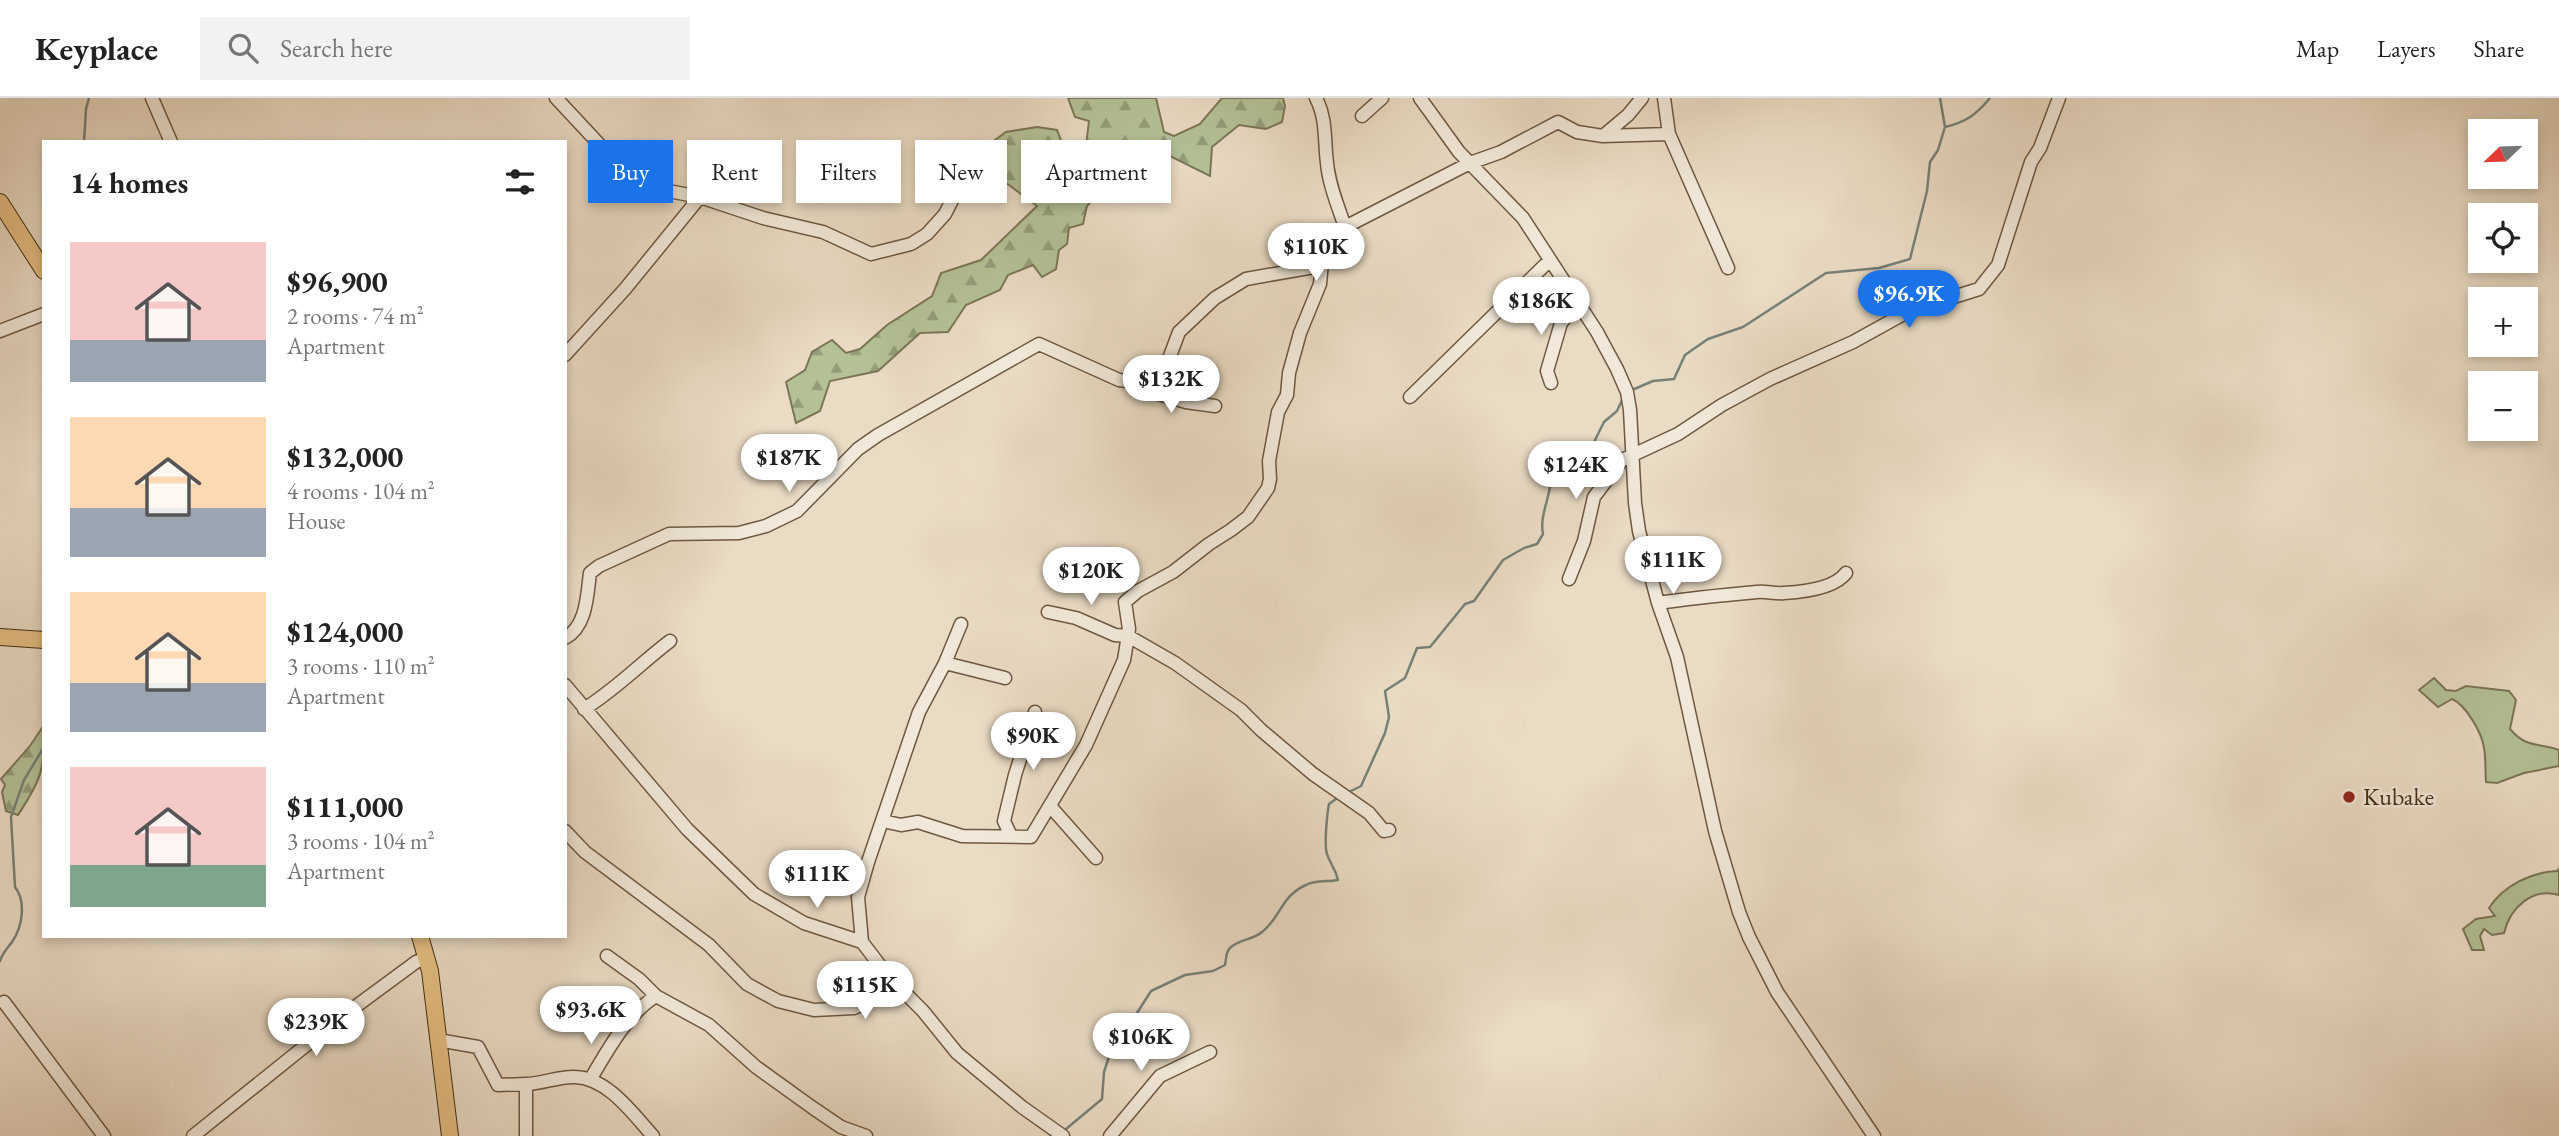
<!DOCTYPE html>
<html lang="en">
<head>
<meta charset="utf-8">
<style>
	:root { --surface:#fff; --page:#f2f2f2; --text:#222; --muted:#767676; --line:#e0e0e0; --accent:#1a73e8 }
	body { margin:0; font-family:"EB Garamond",serif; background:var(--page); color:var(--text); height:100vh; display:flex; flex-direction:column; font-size:26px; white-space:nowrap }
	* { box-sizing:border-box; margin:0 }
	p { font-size:23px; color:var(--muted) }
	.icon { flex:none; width:38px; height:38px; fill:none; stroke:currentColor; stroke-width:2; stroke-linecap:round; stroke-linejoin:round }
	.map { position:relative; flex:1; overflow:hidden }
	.side { position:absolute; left:42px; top:42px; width:525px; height:798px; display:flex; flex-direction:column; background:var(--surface); border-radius:0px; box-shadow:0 4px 10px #0003 }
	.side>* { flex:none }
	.banner { position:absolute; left:588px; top:42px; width:665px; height:63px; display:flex; gap:14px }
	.needle { width:46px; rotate:247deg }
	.buttons { position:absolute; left:2468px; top:21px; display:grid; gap:14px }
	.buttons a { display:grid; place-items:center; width:70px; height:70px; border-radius:0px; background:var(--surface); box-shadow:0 4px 10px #0003; font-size:35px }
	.price { position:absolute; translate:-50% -60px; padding:0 16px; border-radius:24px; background:#fff; color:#222; font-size:23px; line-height:46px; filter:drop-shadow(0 2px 4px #0008) }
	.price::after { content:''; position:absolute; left:50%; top:42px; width:21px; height:16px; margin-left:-10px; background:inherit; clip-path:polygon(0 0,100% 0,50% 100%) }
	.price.on { background:var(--accent); color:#fff }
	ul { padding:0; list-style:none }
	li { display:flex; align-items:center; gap:21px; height:175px; padding:0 28px }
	li span { display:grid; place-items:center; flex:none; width:196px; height:140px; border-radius:0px; color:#555 }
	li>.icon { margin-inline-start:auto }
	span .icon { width:84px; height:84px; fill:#fffc; stroke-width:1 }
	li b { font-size:30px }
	h2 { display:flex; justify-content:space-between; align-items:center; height:84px; padding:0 28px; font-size:30px }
	.pill { padding:0 24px; border-radius:0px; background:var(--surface); box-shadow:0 4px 10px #0003; font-size:24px; line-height:63px }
	.pill.on { background:var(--accent); color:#fff }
	header { display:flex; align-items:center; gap:42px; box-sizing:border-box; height:98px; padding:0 35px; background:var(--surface); border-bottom:2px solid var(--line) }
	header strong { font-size:33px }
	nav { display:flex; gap:38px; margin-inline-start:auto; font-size:24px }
	.search { width:490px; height:63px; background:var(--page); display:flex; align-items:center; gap:18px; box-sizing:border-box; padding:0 24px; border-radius:0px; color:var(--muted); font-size:26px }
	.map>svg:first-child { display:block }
	.green { fill:#b4c197; stroke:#7c7656; stroke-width:2 }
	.forest { fill:url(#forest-firs); stroke:#7c7656; stroke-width:2 }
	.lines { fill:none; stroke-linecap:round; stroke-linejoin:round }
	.stream { stroke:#778178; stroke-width:2.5 }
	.minor-casing { stroke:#6e5840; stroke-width:15 }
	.major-casing { stroke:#442c14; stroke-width:18 }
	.minor { stroke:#f1e8d9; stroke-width:12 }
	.major { stroke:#e5be82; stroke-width:16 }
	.poi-dot { fill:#8f2418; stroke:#f1e8d9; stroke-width:2.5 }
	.labels { text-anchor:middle; stroke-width:5; stroke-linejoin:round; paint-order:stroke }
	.poi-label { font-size:24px; fill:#442c14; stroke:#f1e8d9; text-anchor:start }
</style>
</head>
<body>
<header>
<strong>Keyplace</strong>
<div class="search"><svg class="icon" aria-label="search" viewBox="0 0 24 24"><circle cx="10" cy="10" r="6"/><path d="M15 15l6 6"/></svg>Search here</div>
<nav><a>Map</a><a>Layers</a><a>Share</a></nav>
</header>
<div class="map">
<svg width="2559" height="1038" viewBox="0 0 2559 1038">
	<defs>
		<pattern id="forest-firs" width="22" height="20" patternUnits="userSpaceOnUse" patternTransform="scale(1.75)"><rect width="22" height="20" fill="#b4c197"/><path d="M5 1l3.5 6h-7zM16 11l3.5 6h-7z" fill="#949d7a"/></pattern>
	</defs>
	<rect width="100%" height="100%" fill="#eadbc4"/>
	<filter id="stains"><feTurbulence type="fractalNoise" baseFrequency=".00286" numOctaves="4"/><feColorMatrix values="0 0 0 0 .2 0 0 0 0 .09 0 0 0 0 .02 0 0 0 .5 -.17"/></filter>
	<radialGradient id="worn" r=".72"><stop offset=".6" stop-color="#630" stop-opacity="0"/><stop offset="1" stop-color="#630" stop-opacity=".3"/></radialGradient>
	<path class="green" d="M2434,580L2446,592L2456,593L2466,588L2509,593L2516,602L2510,631C2527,651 2538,644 2559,652V668L2524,675L2497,685L2486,684C2485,672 2486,661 2484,650C2482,635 2466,607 2452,601L2438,609L2419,592Z
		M2559,771V797C2532,789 2510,810 2504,835L2492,837L2484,831L2480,838L2484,852H2472L2463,831L2476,821L2495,818L2489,810C2503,788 2531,774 2557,773Z"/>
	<path class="forest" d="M1068,0H1156L1164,34L1174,38L1200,26L1222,0H1283L1285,8L1282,24L1266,31L1239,27L1212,49L1210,78L1166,56L1159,65L1084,64L1089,23L1075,19Z
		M1037,29L1057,32L1064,50L1077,67L1093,78L1098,96L1087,108L1083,126L1069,130L1067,146L1059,152L1056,171L1042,179L1033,167L1008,177L1000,192L966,207L948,234L920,235L878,273L830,283L820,313L796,325L786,284L805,272L812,254L832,242L846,255L860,251L887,227L932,198L941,175L981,162L1037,108L1005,84L976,56L1006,34Z
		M44,627C44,672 43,679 18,717L6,713L2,694L5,687L1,681L30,648Z"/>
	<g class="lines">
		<path class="stream" d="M1945,29C1966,24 1976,17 1990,0
			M84,44L86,11L89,0
			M1632,292L1653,283L1674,281L1685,257L1695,250L1708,241L1743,229L1826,175L1879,170L1910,161L1927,93L1930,64L1938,52L1945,29L1940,0
			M1349,694L1361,688L1385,635L1389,619L1385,593L1405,580L1417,550L1430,549L1465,506L1474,503L1503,462L1524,450L1537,446L1543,436C1539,417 1551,399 1551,379L1566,371L1576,357L1589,354L1604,324L1617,313L1624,298
			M0,863C3,854 7,851 12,844C23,828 26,803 15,789L11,719L24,682L44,649
			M1066,1031L1102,1001L1104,974L1114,943L1137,915L1151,893L1185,877L1213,873L1225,867C1226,862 1226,855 1229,851C1236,842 1253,842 1262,834C1281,819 1281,798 1306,787C1316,782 1327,784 1338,782C1335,769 1330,766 1327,756C1324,747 1327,716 1329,706L1340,698"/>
		<g class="minor-casing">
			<path id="minor" d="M152,0L171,44
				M556,0L627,76L658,91L700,99L763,120L823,134L871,156L911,146L927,136L945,116L970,67
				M1316,0C1327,21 1324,42 1327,65C1329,87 1338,108 1345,129
				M1420,0L1459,54L1523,120L1597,234L1617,271L1627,294L1630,312L1635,405L1639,433L1658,505L1677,559L1715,733L1739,814L1749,839L1777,894L1874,1038
				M1664,0L1669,36L1728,170
				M1362,18L1382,0
				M1603,38L1628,17L1642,0
				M0,233L44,216
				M565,257L625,191L700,99
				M1551,285L1547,273L1561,225L1577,206
				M1156,287L1167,266L1179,234L1215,200L1246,181L1314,169L1322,164L1332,142L1345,129L1470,65L1501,54L1558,24L1577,34L1603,38L1669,36
				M1156,287L1159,296L1186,304L1215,308
				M1410,299L1550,162
				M1569,481L1584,443L1594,399L1622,362L1678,336L1722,307L1770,281L1853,244L1909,213L1979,191L1998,167L2031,64L2040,50L2059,0
				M1658,505C1691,500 1724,497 1757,494C1766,493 1775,496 1784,495C1802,494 1834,491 1846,475
				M1048,514L1076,520L1115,537L1128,538L1175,565L1241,612L1261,632L1313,676L1369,715L1384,733L1389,732
				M565,540C587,528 587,497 590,475L599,468L669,436L739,435L766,428L797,413L858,351L878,337L1039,246L1119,282L1156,287
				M945,565L1005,580
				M565,587L687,731L754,796L804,825L862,844L888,878L923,913L957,955L1022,1009L1063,1038
				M584,611C615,592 641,565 670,543
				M1050,708L1096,760
				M883,723L901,727L918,724L962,738L1031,739L1086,647L1124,562L1129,531L1125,504L1138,493L1173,474L1209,446L1231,432L1248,419L1268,390L1270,381L1269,363L1278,314L1287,297L1289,275L1300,235L1320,186L1322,164
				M565,733L585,754L709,847L747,886L778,903L814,912L854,910L869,903L880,892L888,878
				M1011,738L1004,723L1015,677L1035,614
				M862,844L858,799L868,764L919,614L945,565L961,526
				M607,858L639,881L656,898L709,927L756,969L813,1010L841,1029L866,1038
				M4,904L104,1038
				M438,942L478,949L498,987L526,986V1038
				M590,982C607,953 627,916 656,898
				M526,986C542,986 559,978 575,979C608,980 633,1016 653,1038
				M193,1038L340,920L416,864L426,860
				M1110,1038L1160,978L1210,954"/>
		</g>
		<g class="major-casing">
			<path id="major" d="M0,104L44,173
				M0,539L44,542
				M420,838L430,873L450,1038"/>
		</g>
		<use href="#minor" class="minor"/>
		<use href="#major" class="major"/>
	</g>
	<circle class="poi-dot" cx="2349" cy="699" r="7"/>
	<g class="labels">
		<g class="poi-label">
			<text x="2363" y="707">Kubake</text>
		</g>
	</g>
	<rect width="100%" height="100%" filter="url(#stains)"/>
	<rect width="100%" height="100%" fill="url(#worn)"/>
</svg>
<div class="buttons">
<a><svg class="needle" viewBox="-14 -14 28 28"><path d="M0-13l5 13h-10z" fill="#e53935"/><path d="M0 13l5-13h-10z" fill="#767676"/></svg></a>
<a><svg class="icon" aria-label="locate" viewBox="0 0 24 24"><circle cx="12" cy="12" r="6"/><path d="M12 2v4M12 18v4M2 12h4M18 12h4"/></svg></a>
<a>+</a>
<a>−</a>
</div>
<b class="price" style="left:1316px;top:185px">$110K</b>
<b class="price on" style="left:1909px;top:232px">$96.9K</b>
<b class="price" style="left:1541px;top:239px">$186K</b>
<b class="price" style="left:1171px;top:317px">$132K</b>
<b class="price" style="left:789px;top:396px">$187K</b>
<b class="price" style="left:1576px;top:403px">$124K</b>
<b class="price" style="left:1673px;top:498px">$111K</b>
<b class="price" style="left:1091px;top:509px">$120K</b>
<b class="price" style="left:1033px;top:674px">$90K</b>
<b class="price" style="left:817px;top:812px">$111K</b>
<b class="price" style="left:865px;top:923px">$115K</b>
<b class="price" style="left:591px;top:948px">$93.6K</b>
<b class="price" style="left:316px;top:960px">$239K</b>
<b class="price" style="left:1141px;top:975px">$106K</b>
<div class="banner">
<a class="pill on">Buy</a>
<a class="pill">Rent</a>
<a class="pill">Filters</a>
<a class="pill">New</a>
<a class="pill">Apartment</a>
</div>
<section class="side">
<h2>14 homes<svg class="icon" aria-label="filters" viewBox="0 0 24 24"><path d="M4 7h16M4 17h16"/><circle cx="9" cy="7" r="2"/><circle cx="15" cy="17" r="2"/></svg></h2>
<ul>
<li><span style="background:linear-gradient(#f6c9c9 70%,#9aa5b1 0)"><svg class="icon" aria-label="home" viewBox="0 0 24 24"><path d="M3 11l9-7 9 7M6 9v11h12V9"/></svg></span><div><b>$96,900</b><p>2 rooms · 74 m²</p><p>Apartment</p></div></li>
<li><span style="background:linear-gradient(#ffd9b3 65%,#9aa5b1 0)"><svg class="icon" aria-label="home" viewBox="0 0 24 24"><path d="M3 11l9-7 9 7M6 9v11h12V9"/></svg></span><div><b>$132,000</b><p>4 rooms · 104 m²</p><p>House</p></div></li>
<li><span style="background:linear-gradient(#ffd9b3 65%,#9aa5b1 0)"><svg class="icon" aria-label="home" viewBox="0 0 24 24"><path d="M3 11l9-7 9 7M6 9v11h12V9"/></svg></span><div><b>$124,000</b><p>3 rooms · 110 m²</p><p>Apartment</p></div></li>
<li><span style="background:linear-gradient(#f6c9c9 70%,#7fa58c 0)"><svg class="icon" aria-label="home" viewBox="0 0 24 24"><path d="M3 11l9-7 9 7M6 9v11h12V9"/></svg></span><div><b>$111,000</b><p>3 rooms · 104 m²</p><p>Apartment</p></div></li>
</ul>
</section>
</div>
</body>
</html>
